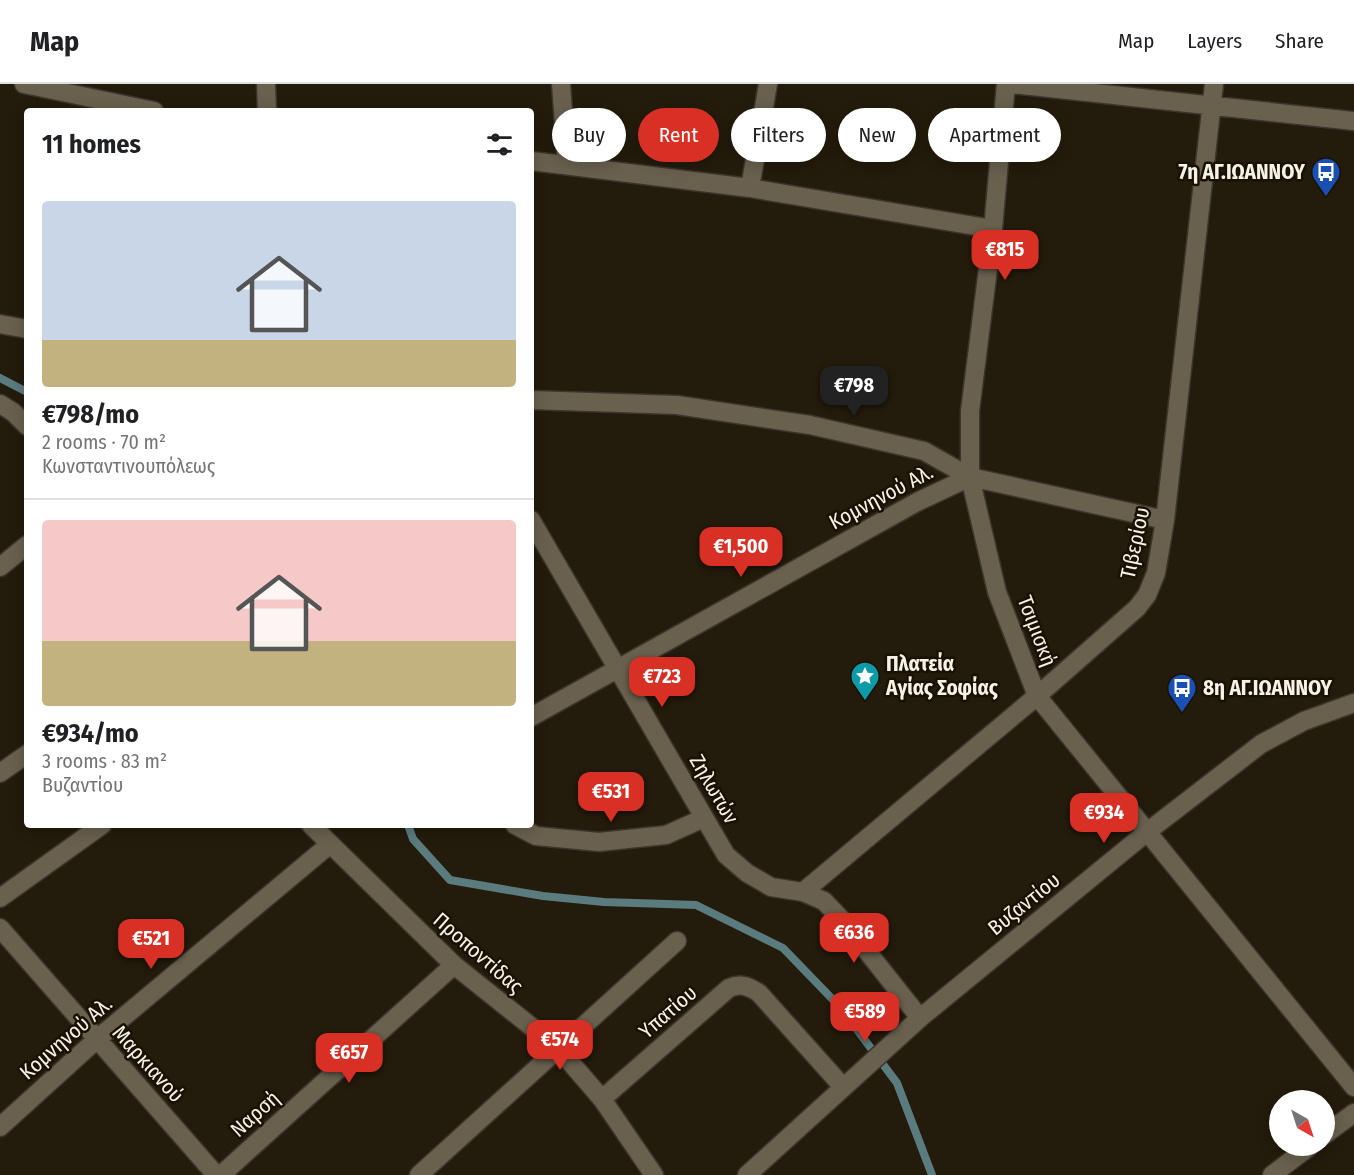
<!DOCTYPE html>
<html lang="en">
<head>
<meta charset="utf-8">
<style>
	:root { --surface:#fff; --page:#f6f6f6; --text:#202124; --muted:#757577; --line:#e0e0e0; --accent:#d93025 }
	body { margin:0; font-family:"Fira Sans Condensed",sans-serif; background:var(--page); color:var(--text); height:100vh; display:flex; flex-direction:column; font-size:22px; white-space:nowrap }
	* { box-sizing:border-box; margin:0 }
	p { font-size:20px; color:var(--muted) }
	.icon { flex:none; width:33px; height:33px; fill:none; stroke:currentColor; stroke-width:2; stroke-linecap:round; stroke-linejoin:round }
	.map { position:relative; flex:1; overflow:hidden }
	.details { position:absolute; left:24px; top:24px; width:510px; height:720px; display:flex; flex-direction:column; background:var(--surface); border-radius:6px; box-shadow:0 3px 15px #0003 }
	.details>* { flex:none }
	.hud { position:absolute; left:552px; top:24px; width:570px; height:54px; display:flex; gap:12px }
	.needle { width:39px; rotate:141deg }
	.controls { position:absolute; left:1269px; top:1006px; display:grid; gap:12px }
	.controls a { display:grid; place-items:center; width:66px; height:66px; border-radius:50%; background:var(--surface); box-shadow:0 3px 15px #0003; font-size:30px }
	.price { position:absolute; translate:-50% -51px; padding:0 14px; border-radius:12px; background:var(--accent); color:#fff; font-size:20px; line-height:39px; filter:drop-shadow(0 2px 3px #0008) }
	.price::after { content:''; position:absolute; left:50%; top:36px; width:18px; height:14px; margin-left:-9px; background:inherit; clip-path:polygon(0 0,100% 0,50% 100%) }
	.price.current { background:#222; color:#fff }
	ul { padding:0; list-style:none }
	li { display:grid; align-content:center; gap:12px; height:318px; padding:0 18px }
	li+li { border-top:2px solid var(--line) }
	li span { display:grid; place-items:center; height:186px; border-radius:6px; color:#555 }
	li>.icon { margin-inline-start:auto }
	span .icon { width:108px; height:108px; fill:#fffc; stroke-width:1 }
	li b { font-size:26px }
	h2 { display:flex; justify-content:space-between; align-items:center; height:72px; padding:0 18px; font-size:26px }
	.tag { padding:0 21px; border-radius:27px; background:var(--surface); box-shadow:0 3px 15px #0003; font-size:21px; line-height:54px }
	.tag.current { background:var(--accent); color:#fff }
	header { display:flex; align-items:center; gap:36px; box-sizing:border-box; height:84px; padding:0 30px; background:var(--surface); border-bottom:2px solid var(--line) }
	header strong { font-size:28px }
	nav { display:flex; gap:33px; margin-inline-start:auto; font-size:21px }
	.map>svg:first-child { display:block }
	.lines { fill:none; stroke-linecap:round; stroke-linejoin:round }
	.stream { stroke:#5a7c7f; stroke-width:8 }
	.minor-casing { stroke:#3b352e; stroke-width:21 }
	.tertiary-casing { stroke:#3b352e; stroke-width:21 }
	.minor { stroke:#69604e; stroke-width:18 }
	.tertiary { stroke:#69604e; stroke-width:18 }
	.labels { text-anchor:middle; stroke-width:5; stroke-linejoin:round; paint-order:stroke }
	.poi-label { font-size:21px; font-weight:bold; fill:#f7f2e8; stroke:#191204; text-anchor:start }
	.street-label { font-size:21px; fill:#f7f2e8; stroke:#191204 }
</style>
</head>
<body>
<header>
<strong>Map</strong>
<nav><a>Map</a><a>Layers</a><a>Share</a></nav>
</header>
<div class="map">
<svg width="1354" height="1091" viewBox="0 0 1354 1091">
	<rect width="100%" height="100%" fill="#231b0b"/>
	<g class="lines">
		<path class="stream" d="M0,294L27,308
			M408,741L413,755L450,796L543,812L604,818L696,821L783,864L840,923L897,999L932,1091"/>
		<g class="minor-casing">
			<path id="minor" d="M24,0L154,27
				M266,0L267,27
				M561,0L567,81
				M1006,0L993,145L970,327V393L997,508L1037,612L1354,1003
				M1011,0L1354,37
				M531,77L750,104L993,145
				M750,104L768,0
				M0,240L27,245
				M531,316L677,321L810,341L924,367L970,393L1165,436
				M0,320L13,328L27,342
				M531,436L726,771L747,789L771,803L803,808L824,817L843,837L920,934
				M0,483L27,461
				M531,633L917,418L970,393
				M0,689L27,670
				M311,741L454,881L558,964L602,1015L654,1091
				M515,741L536,752L599,758L666,751L704,734
				M803,808L1037,612L1137,524L1147,511L1156,489L1165,436L1214,0
				M0,814L102,741
				M0,844L216,1091
				M602,1015L729,904C741,899 748,902 759,909L843,1003
				M0,1043L96,956L329,761
				M1324,1051L1354,1029
				M221,1091L454,881
				M419,1091L677,857
				M1272,1091L1310,1062"/>
		</g>
		<g class="tertiary-casing">
			<path id="tertiary" d="M747,1091L920,934L1147,748L1261,660L1304,637L1354,619"/>
		</g>
		<use href="#minor" class="minor"/>
		<use href="#tertiary" class="tertiary"/>
	</g>
	<defs>
		<g id="bus-pin" transform="scale(1.5)"><path d="M0 17L-7.5 6A9.5 9.5 0 1 1 7.5 6Z" fill="#1a4fb4" stroke="#191204"/><path d="M-5-6H5V4H4V6H2V4H-2V6H-4V4H-5ZM-3.5-4V0h7V-4ZM-3.5 1.2v1.5H-2V1.2ZM2 1.2v1.5H3.5V1.2Z" fill="#fff"/></g>
		<g id="sight-pin" transform="scale(1.5)"><path d="M0 17L-7.5 6A9.5 9.5 0 1 1 7.5 6Z" fill="#0f9aa8" stroke="#191204"/><path d="M0-6L1.8-2.2L6-1.7L2.9 1.2L3.7 5.4L0 3.3L-3.7 5.4L-2.9 1.2L-6-1.7L-1.8-2.2Z" fill="#fff"/></g>
	</defs>
	<g fill-rule="evenodd">
		<use href="#bus-pin" x="1326" y="88"/>
		<use href="#sight-pin" x="865" y="592"/>
		<use href="#bus-pin" x="1182" y="604"/>
	</g>
	<g class="labels">
		<g class="poi-label">
			<text x="1305" y="95" text-anchor="end">7η ΑΓ.ΙΩΑΝΝΟΥ</text>
			<text x="886" y="587">Πλατεία<tspan x="886" dy="24">Αγίας Σοφίας</tspan></text>
			<text x="1203" y="611">8η ΑΓ.ΙΩΑΝΝΟΥ</text>
		</g>
		<g class="street-label">
			<text transform="translate(881 413) rotate(-28)" y="7">Κομνηνού Αλ.</text>
			<text transform="translate(1135 459) rotate(-78)" y="7">Τιβερίου</text>
			<text transform="translate(1037 547) rotate(69)" y="7">Τσιμισκή</text>
			<text transform="translate(714 705) rotate(60)" y="7">Ζηλωτών</text>
			<text transform="translate(1024 820) rotate(-39)" y="7">Βυζαντίου</text>
			<text transform="translate(478 869) rotate(41)" y="7">Προποντίδας</text>
			<text transform="translate(668 928) rotate(-41)" y="7">Υπατίου</text>
			<text transform="translate(66 954) rotate(-41)" y="7">Κομνηνού Αλ.</text>
			<text transform="translate(148 980) rotate(48)" y="7">Μαρκιανού</text>
			<text transform="translate(255 1030) rotate(-42)" y="7">Ναρσή</text>
		</g>
	</g>
</svg>
<div class="controls">
<a><svg class="needle" viewBox="-14 -14 28 28"><path d="M0-13l5 13h-10z" fill="#e53935"/><path d="M0 13l5-13h-10z" fill="#757577"/></svg></a>
</div>
<b class="price" style="left:1005px;top:197px">€815</b>
<b class="price current" style="left:854px;top:333px">€798</b>
<b class="price" style="left:741px;top:494px">€1,500</b>
<b class="price" style="left:662px;top:624px">€723</b>
<b class="price" style="left:611px;top:739px">€531</b>
<b class="price" style="left:1104px;top:760px">€934</b>
<b class="price" style="left:854px;top:880px">€636</b>
<b class="price" style="left:151px;top:886px">€521</b>
<b class="price" style="left:865px;top:959px">€589</b>
<b class="price" style="left:560px;top:987px">€574</b>
<b class="price" style="left:349px;top:1000px">€657</b>
<div class="hud">
<a class="tag">Buy</a>
<a class="tag current">Rent</a>
<a class="tag">Filters</a>
<a class="tag">New</a>
<a class="tag">Apartment</a>
</div>
<section class="details">
<h2>11 homes<svg class="icon" aria-label="filters" viewBox="0 0 24 24"><path d="M4 7h16M4 17h16"/><circle cx="9" cy="7" r="2"/><circle cx="15" cy="17" r="2"/></svg></h2>
<ul>
<li><span style="background:linear-gradient(#c9d6e8 75%,#c2b280 0)"><svg class="icon" aria-label="home" viewBox="0 0 24 24"><path d="M3 11l9-7 9 7M6 9v11h12V9"/></svg></span><div><b>€798/mo</b><p>2 rooms · 70 m²</p><p>Κωνσταντινουπόλεως</p></div></li>
<li><span style="background:linear-gradient(#f6c9c9 65%,#c2b280 0)"><svg class="icon" aria-label="home" viewBox="0 0 24 24"><path d="M3 11l9-7 9 7M6 9v11h12V9"/></svg></span><div><b>€934/mo</b><p>3 rooms · 83 m²</p><p>Βυζαντίου</p></div></li>
</ul>
</section>
</div>
</body>
</html>
